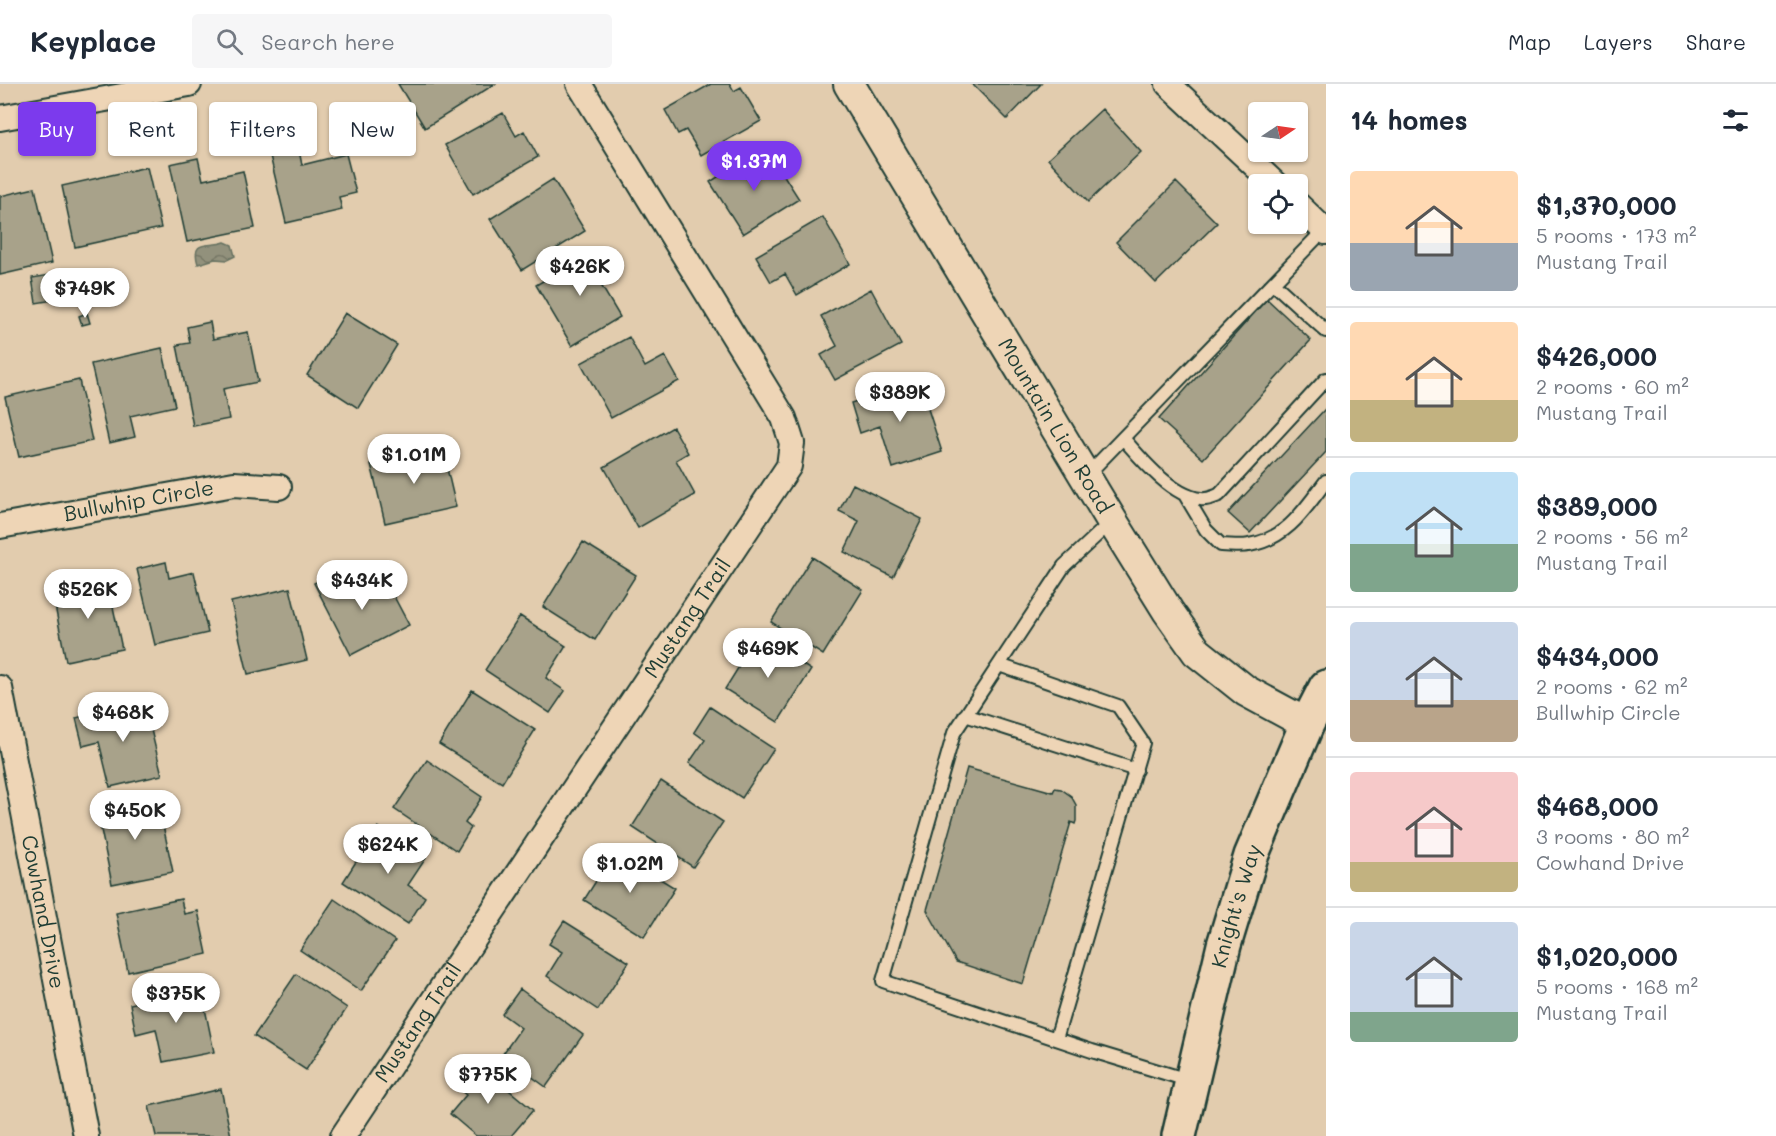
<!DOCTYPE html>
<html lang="en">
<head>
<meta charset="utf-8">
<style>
	:root { --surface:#fff; --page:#f6f6f7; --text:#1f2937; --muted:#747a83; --line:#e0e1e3; --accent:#7c3aed }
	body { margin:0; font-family:Mali,sans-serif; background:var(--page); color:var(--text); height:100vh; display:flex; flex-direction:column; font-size:22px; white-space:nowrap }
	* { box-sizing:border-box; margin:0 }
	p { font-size:20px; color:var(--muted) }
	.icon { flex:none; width:33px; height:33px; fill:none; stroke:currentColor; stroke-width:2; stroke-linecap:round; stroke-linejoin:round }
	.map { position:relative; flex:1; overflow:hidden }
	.side { display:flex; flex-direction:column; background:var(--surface); width:450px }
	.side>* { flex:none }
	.top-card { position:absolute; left:18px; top:18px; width:570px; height:54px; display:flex; gap:12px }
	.needle { width:39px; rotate:77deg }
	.tools { position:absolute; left:1248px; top:18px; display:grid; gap:12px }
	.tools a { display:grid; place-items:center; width:60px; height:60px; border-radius:6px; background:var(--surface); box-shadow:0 2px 4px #0004; font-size:30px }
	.price { position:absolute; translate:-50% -51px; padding:0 14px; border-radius:21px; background:#fff; color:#222; font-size:20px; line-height:39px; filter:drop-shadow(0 2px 3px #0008) }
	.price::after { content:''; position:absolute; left:50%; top:36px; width:18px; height:14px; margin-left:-9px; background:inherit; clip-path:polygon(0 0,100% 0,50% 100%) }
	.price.selected { background:var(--accent); color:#fff }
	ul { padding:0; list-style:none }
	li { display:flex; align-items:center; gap:18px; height:150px; padding:0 24px }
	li+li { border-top:2px solid var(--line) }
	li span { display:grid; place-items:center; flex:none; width:168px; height:120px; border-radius:6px; color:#555 }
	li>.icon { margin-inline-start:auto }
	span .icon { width:72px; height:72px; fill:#fffc; stroke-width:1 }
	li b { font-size:26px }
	h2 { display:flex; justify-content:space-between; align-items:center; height:72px; padding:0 24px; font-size:26px }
	.tag { padding:0 21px; border-radius:6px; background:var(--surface); box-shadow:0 2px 4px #0004; font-size:21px; line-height:54px }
	.tag.selected { background:var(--accent); color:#fff }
	header { display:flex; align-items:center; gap:36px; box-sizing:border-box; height:84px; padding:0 30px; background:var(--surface); border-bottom:2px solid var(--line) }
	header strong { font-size:28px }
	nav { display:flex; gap:33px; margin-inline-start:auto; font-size:21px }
	.search { width:420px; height:54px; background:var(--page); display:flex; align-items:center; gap:15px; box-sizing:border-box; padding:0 21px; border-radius:6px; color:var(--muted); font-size:22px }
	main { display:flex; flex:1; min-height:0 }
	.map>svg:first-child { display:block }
	.water { fill:url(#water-waves); stroke:#646f5f; stroke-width:1.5 }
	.building { fill:#a8a28a; stroke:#1f3d34; stroke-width:1.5 }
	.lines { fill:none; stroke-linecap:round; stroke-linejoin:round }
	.service-casing { stroke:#1f3d34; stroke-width:16 }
	.minor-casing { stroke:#1f3d34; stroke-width:28 }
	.tertiary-casing { stroke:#1f3d34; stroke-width:34 }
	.secondary-casing { stroke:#1f3d34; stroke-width:38 }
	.service { stroke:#eed5b6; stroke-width:12 }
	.minor { stroke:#eed5b6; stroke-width:24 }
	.tertiary { stroke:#eed5b6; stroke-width:30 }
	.secondary { stroke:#eed5b6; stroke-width:33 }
	.labels { text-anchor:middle; stroke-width:5; stroke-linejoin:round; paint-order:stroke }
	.street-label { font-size:21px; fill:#1f3d34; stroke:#eed5b6 }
</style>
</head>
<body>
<header>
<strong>Keyplace</strong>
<div class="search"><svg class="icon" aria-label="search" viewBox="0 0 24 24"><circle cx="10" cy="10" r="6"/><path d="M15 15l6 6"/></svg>Search here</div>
<nav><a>Map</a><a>Layers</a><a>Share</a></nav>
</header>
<main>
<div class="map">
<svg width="1326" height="1052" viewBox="0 0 1326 1052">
	<defs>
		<pattern id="water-waves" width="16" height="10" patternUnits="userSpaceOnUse" patternTransform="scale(1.5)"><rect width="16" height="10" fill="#92917c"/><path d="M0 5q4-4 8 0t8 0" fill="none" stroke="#777866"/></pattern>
	</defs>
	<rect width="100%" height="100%" fill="#e2ccae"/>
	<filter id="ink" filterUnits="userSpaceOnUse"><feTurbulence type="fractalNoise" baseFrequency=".0167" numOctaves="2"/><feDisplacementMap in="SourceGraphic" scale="12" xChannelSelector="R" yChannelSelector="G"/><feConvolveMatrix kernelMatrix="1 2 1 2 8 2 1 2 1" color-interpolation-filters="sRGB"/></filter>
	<g filter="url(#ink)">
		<path class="water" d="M225,158L232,161L235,172L227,176L215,175L198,180C190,154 210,164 225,158Z"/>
		<path class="building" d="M398,0H495L425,44Z
			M711,0H730L734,7L741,3L761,37L701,71L686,46L678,50L665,26Z
			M972,0H1041L1007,35Z
			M1102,25L1141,68L1088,118L1048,75Z
			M503,29L516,52L524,47L538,73L473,110L445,61Z
			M296,52L302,81L346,70L356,109L339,113L342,126L286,139L267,59Z
			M757,68L769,87L778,82L799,115L743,150L710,98Z
			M198,74L203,96L243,87L255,144L187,158L170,80Z
			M147,83L161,144L75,163L62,102Z
			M553,95L585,147L522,186L490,135Z
			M1176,98L1217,139L1156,199L1116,158Z
			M35,104L52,179L0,191V112Z
			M823,133L850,180L797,211L785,190L771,198L756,172Z
			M599,164L613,188L598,196L620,233L572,262L536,201Z
			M56,190L60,215L36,219L32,194Z
			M871,205L901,261L835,296L821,271L837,262L821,232Z
			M1267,215L1311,256L1203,375L1159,335Z
			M87,229L90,239L82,241L79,232Z
			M345,229L397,261L358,324L307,291Z
			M210,238L213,255L248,248L258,298L223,305L229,335L193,342L177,261L190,259L187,243Z
			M629,253L645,283L665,272L679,297L611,334L581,279Z
			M162,264L175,322L130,332L135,353L109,359L91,280Z
			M79,296L92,357L19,373L5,313Z
			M919,297L942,368L893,384L880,342L860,349L851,319Z
			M1326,324V368L1250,449L1228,429Z
			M673,343L688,369L676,376L695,411L638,444L604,383Z
			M442,363L456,423L385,439L371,380Z
			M853,400L922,435L893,493L844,468L859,437L839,427Z
			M583,458L636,491L595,556L543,523Z
			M812,473L863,506L823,571L771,538Z
			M166,478L169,494L194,488L208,549L155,561L137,485Z
			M338,487L348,508L382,490L409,541L351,571L314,499Z
			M106,490L122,565L66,577L53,512L84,506L82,495Z
			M290,504L307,576L248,590L231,518Z
			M520,532L566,562L546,594L565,607L550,629L485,586Z
			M758,552L811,586L778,638L725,605Z
			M472,606L535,646L502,699L439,660Z
			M144,617L162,691L110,703L99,658L83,662L76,634Z
			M710,623L774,665L742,714L689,679L705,656L694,648Z
			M427,676L482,713L465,739L471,744L457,767L394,725Z
			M967,684L1053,708L1055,704L1061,705L1071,712L1076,721V737L1075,740L1071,738L1023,900L956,878L927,826Z
			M661,697L723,738L693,783L632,743Z
			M157,713L173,788L112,800L97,726Z
			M378,743L426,774L408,801L425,813L408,840L343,798Z
			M615,767L675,804L644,853L584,816Z
			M181,815L184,830L198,827L207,870L128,888L116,829Z
			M334,815L395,857L361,907L300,866Z
			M564,837L629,878L598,926L547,892L562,868L549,860Z
			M296,890L347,924L306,986L254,952Z
			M201,905L214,968L163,978L156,945L136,950L130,920Z
			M520,905L583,951L546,1003L502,971L521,944L502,930Z
			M474,977L533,1026L511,1052H476L450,1030L466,1011L454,1001Z
			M221,1005L231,1052H156L149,1022Z"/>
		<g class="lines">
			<g class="service-casing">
				<path id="service" d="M1273,199L1326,247
					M1123,354C1141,375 1172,412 1201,415C1207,416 1213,413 1219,411L1326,295
					M1085,393L1324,146
					M1185,411L1206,446L1221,461C1230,461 1240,463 1249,461C1287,455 1305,425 1326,397
					M1111,438L1064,482L954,649L883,897L1092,967L1191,997
					M999,581L1118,622L1143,659L1056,955
					M965,631L1136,686"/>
			</g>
			<g class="minor-casing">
				<g id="minor">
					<path d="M1168,0L1275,100"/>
					<path d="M0,34L189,0"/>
					<path d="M1298,121L1326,148"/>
					<path id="s1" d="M0,442L234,400L279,403"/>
					<path id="s2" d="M0,604L86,1052"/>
					<path id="s3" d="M343,1052L789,382L792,359L784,334L579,0"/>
				</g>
			</g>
			<g class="tertiary-casing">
				<g id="tertiary">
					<path id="s4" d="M849,0L1112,437L1168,527L1197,568L1246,607L1307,640"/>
				</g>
			</g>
			<g class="secondary-casing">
				<g id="secondary">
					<path id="s5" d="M1179,1052L1224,861L1251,772L1307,640L1326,603"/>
				</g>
			</g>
			<use href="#service" class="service"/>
			<use href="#minor" class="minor"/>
			<use href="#tertiary" class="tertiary"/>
			<use href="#secondary" class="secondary"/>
		</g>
	</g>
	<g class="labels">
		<g class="street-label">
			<text dy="7" stroke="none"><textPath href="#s4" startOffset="399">Mountain Lion Road</textPath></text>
			<text dy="7" stroke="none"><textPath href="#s1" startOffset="141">Bullwhip Circle</textPath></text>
			<text dy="7" stroke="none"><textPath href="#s3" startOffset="622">Mustang Trail</textPath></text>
			<text dy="7" stroke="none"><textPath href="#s5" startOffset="237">Knight's Way</textPath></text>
			<text dy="7" stroke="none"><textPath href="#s2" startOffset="228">Cowhand Drive</textPath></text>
			<text dy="7" stroke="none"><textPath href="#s3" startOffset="136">Mustang Trail</textPath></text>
		</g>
	</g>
</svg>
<div class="tools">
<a><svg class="needle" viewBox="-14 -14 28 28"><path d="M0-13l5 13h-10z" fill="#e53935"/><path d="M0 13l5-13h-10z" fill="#747a83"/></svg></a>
<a><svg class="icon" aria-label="locate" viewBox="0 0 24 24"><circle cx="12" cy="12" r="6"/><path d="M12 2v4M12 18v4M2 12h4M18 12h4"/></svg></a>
</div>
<b class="price selected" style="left:754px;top:108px">$1.37M</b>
<b class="price" style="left:580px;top:213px">$426K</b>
<b class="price" style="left:85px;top:235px">$749K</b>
<b class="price" style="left:900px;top:339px">$389K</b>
<b class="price" style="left:414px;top:401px">$1.01M</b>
<b class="price" style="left:362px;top:527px">$434K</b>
<b class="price" style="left:88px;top:536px">$526K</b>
<b class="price" style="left:768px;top:595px">$469K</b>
<b class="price" style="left:123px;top:659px">$468K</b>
<b class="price" style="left:135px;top:757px">$450K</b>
<b class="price" style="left:388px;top:791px">$624K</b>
<b class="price" style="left:630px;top:810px">$1.02M</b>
<b class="price" style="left:176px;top:940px">$375K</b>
<b class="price" style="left:488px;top:1021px">$775K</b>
<div class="top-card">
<a class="tag selected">Buy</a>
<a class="tag">Rent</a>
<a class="tag">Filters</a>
<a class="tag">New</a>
</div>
</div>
<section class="side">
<h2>14 homes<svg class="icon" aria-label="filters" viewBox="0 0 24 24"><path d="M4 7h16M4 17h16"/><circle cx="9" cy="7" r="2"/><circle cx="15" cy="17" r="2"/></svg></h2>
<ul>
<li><span style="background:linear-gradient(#ffd9b3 60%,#9aa5b1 0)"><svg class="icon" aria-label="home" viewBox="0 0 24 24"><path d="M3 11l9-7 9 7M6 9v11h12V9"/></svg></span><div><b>$1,370,000</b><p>5 rooms · 173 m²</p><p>Mustang Trail</p></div></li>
<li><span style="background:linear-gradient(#ffd9b3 65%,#c2b280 0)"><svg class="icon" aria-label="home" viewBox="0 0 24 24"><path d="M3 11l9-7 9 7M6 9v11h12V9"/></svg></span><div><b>$426,000</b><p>2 rooms · 60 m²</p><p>Mustang Trail</p></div></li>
<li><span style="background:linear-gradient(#bfe0f5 60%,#7fa58c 0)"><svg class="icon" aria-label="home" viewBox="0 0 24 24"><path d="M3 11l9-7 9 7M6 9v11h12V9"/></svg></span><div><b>$389,000</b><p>2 rooms · 56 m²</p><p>Mustang Trail</p></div></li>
<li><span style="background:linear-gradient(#c9d6e8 65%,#b9a48a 0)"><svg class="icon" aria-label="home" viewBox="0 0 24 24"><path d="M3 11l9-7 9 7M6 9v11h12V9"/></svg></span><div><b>$434,000</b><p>2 rooms · 62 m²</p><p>Bullwhip Circle</p></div></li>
<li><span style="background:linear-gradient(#f6c9c9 75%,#c2b280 0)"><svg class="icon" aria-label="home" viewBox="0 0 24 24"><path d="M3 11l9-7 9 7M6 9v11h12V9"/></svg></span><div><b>$468,000</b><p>3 rooms · 80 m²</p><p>Cowhand Drive</p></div></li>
<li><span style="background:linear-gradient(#c9d6e8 75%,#7fa58c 0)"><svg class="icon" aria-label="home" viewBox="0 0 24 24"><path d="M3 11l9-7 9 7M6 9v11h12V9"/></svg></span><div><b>$1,020,000</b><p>5 rooms · 168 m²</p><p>Mustang Trail</p></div></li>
</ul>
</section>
</main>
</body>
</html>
